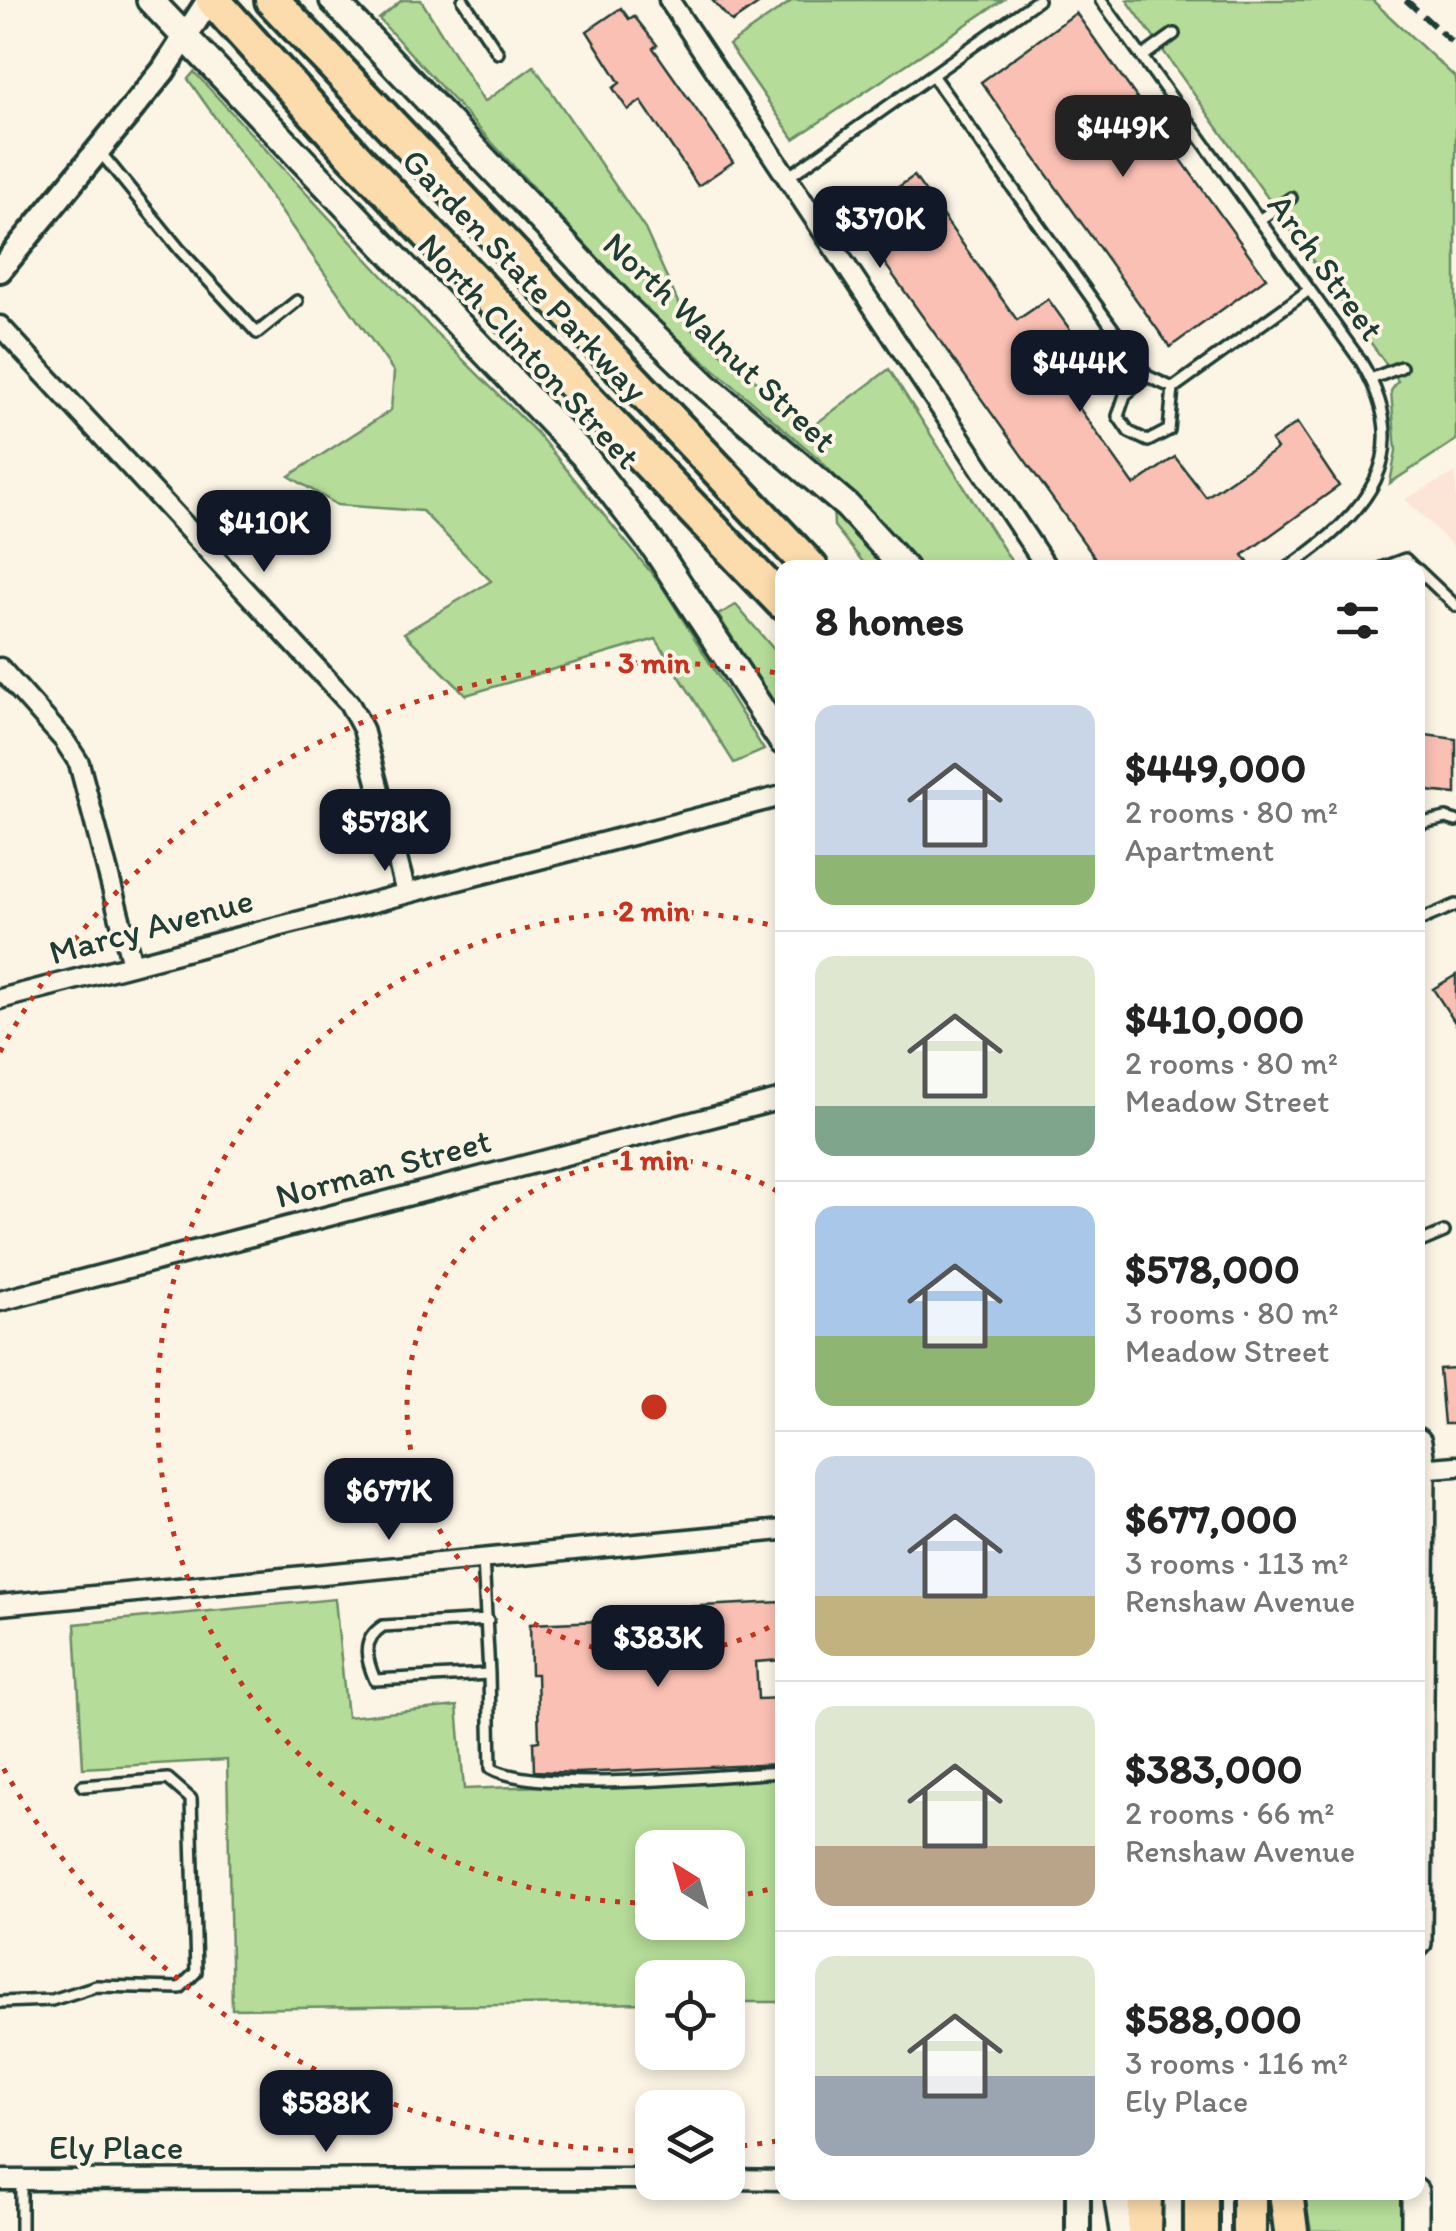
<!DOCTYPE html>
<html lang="en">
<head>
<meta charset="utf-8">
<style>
	:root { --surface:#fff; --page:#f2f2f2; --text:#222; --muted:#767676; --line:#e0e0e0; --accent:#111827 }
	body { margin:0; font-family:Itim,sans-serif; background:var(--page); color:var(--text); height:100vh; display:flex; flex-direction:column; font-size:38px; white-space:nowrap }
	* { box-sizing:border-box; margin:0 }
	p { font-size:32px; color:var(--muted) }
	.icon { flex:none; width:55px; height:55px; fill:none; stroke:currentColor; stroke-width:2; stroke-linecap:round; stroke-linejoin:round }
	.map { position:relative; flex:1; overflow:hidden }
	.drawer { position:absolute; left:775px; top:560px; width:650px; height:1640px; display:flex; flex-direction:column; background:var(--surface); border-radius:20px; box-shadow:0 5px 15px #0003 }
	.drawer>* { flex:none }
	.needle { width:65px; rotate:323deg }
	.buttons { position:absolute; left:635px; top:1830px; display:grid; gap:20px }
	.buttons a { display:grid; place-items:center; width:110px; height:110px; border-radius:20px; background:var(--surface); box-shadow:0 5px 15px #0003; font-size:50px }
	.price { position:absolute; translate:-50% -85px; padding:0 22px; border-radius:20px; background:var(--accent); color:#fff; font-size:32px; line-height:65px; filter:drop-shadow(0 2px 5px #0008) }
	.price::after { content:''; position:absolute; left:50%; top:60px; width:30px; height:22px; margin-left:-15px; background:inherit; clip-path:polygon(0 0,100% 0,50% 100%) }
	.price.active { background:#222; color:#fff }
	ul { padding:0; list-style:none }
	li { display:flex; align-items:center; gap:30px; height:250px; padding:0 40px }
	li+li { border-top:2px solid var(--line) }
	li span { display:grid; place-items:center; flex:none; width:280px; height:200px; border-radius:20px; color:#555 }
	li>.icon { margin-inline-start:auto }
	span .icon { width:120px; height:120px; fill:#fffc; stroke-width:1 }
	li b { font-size:42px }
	h2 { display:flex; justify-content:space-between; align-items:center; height:120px; padding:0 40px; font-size:42px }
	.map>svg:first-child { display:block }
	.built { fill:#fce5d6 }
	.green { fill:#b5dc98; stroke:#6a8c66; stroke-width:2.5; fill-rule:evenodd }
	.building { fill:#fbc0b4; stroke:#1f3d34; stroke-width:2.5 }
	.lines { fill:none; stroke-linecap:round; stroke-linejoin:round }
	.service-casing { stroke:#1f3d34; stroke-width:16 }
	.minor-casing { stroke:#1f3d34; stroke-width:25 }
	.tertiary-casing { stroke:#1f3d34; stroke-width:30 }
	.secondary-casing { stroke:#1f3d34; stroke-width:32 }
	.motorway-casing { stroke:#1f3d34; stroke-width:40 }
	.service { stroke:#fcf5e5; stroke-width:9 }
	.minor { stroke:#fcf5e5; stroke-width:18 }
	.tertiary { stroke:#fcf5e5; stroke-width:22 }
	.secondary { stroke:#fcf5e5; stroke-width:25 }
	.motorway { stroke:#fcdcac; stroke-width:32 }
	.rail { stroke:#1f3d34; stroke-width:6; stroke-dasharray:15 8; stroke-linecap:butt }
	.ring { fill:none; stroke:#c8321e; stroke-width:5; stroke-dasharray:5 10 }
	.labels { text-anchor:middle; stroke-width:8; stroke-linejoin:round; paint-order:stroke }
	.street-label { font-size:35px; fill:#1f3d34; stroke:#fcf5e5 }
	.centre { fill:#c8321e; stroke:#fcf5e5; stroke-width:5 }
	.ring-label { font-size:30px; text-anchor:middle; font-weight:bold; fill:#c8321e; stroke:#fcf5e5; stroke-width:8; stroke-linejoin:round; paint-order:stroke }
</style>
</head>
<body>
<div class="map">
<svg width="1456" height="2231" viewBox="0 0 1456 2231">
	<rect width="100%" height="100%" fill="#fcf5e5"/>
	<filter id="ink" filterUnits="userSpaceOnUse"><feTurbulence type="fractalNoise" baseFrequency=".01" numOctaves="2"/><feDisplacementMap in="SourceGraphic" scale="20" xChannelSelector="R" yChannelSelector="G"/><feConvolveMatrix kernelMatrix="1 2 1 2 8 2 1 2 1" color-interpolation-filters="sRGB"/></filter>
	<g filter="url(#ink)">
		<path class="built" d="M1456,472V549L1405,499Z"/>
		<path class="green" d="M402,0H421L484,102L534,66L645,229L689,327L813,426L889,369L1015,567H922L819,459L646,311L379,19Z
			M793,0H1003L794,139L729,45Z
			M1127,0H1372L1456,78V440L1390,483L1396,451L1391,391L1398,381Z
			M194,72L431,328L536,432L662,586L764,750L734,763L656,639L466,695L404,633L491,581L422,511L337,505L289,476L391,410L394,372L188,79Z
			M833,504L886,567H867L834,526Z
			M736,605L782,659V715L718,615Z
			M335,1599L347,1717L457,1706L464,1789L782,1777V2002H728V1978H652V2003L232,2009L227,1760L83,1768L75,1624ZM652,1848H728V1922H652Z
			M1304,2193H1404L1403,2231H1311Z"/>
		<path class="building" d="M712,0H764L732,22Z
			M621,8L629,19L634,16L657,45L653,48L733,162L698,186L641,101L628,110L613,88L620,83L587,31Z
			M1076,13L1266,278L1170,347L981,82Z
			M914,176L1017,320L1048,299L1071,331L1040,353L1134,485L1175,457L1206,497L1277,449L1271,441L1297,423L1339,486L1243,555L1252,568H1102L853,219Z
			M1418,734L1456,739V794L1418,790Z
			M1456,975V1024L1433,989Z
			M1456,1368V1424H1444L1439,1369Z
			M782,1602V1660L756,1662L758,1699L782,1698V1764L576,1773L534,1771L533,1742L539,1741L537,1674H531L530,1624L624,1620V1610Z"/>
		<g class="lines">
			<g class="service-casing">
				<path id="service" d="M463,0L498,53
					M1101,0L1360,360C1419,457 1366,513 1288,568
					M1142,57L1174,34
					M932,75L1147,376L1173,388L1309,290
					M100,152L180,250L257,333L297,301
					M788,177L1038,0
					M1259,220L1291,198
					M1147,376L1125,395L1118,416L1129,432L1148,441L1169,430L1173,388
					M1371,379L1401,367
					M1381,568L1405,559L1414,568
					M1418,570L1456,606
					M1418,824L1446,818L1456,821
					M1418,921L1456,905
					M1418,1243L1444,1232
					M483,1558L489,1674L375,1680C366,1659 361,1640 383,1626L488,1620
					M489,1674L491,1768C536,1795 722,1775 782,1772
					M0,2002L52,2000L96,1986L180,1988L196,1972L191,1799L168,1779L83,1786
					M21,2231V2180"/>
			</g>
			<g class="minor-casing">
				<path id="minor" d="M669,0L1047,568
					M0,326L349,703L363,729L406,893
					M0,668L64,740L79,763L132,964
					M0,999L782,796
					M0,1301L782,1099
					M1418,1469L1456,1466
					M0,1605L782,1530
					M728,2179L782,2180
					M0,2180L652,2179"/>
			</g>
			<g class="tertiary-casing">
				<path id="tertiary" d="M0,270L163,71L209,0
					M1078,2231V2192"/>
			</g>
			<g class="secondary-casing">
				<path id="secondary" d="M150,0L584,456L655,548L782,741
					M333,0L627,310L706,386L847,506L904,568
					M1418,1442L1422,1469L1418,1943
					M1117,2192L1123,2231
					M1415,2231V2192"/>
			</g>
			<g class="motorway-casing">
				<path id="motorway" d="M213,0L355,157L782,602
					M272,0L811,568
					M1201,2192V2231
					M1249,2192V2231
					M1286,2192L1291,2231
					M1144,2231L1145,2192"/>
			</g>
			<use href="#service" class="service"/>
			<use href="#minor" class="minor"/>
			<use href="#tertiary" class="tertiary"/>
			<use href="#secondary" class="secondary"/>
			<use href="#motorway" class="motorway"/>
			<path class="rail" d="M1406,0L1456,46"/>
		</g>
	</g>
	<g class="ring">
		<path d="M782 1620A248 248 0 1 1 782 1194"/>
		<path d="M782 1886A496 496 0 0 1 732 1897M650 1903A496 496 0 1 1 782 928"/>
		<path d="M777 2141A744 744 0 0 1 732 2147M648 2151A744 744 0 0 1 0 1762M0 1052A744 744 0 0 1 777 673"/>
	</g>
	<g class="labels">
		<g class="street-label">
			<text transform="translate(1326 267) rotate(54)" y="12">Arch Street</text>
			<text transform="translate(525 275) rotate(46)" y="12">Garden State Parkway</text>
			<text transform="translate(720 342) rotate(43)" y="12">North Walnut Street</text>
			<text transform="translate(529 351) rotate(47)" y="12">North Clinton Street</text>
			<text transform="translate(151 926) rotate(-15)" y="12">Marcy Avenue</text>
			<text transform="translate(383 1168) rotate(-15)" y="12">Norman Street</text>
			<text x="116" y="2159">Ely Place</text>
		</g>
	</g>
	<circle cx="654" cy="1407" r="15" class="centre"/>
	<g class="ring-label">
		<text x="654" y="673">3 min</text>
		<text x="654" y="921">2 min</text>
		<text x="654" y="1170">1 min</text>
	</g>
</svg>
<div class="buttons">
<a><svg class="needle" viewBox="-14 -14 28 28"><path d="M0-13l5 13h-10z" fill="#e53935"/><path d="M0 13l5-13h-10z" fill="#767676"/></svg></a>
<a><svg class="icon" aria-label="locate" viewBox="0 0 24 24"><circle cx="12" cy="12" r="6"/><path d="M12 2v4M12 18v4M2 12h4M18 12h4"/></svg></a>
<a><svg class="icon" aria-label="layers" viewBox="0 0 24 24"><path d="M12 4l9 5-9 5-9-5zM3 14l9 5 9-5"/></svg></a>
</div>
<b class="price active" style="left:1123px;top:180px">$449K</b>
<b class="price" style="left:880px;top:271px">$370K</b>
<b class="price" style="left:1080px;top:415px">$444K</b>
<b class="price" style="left:264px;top:575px">$410K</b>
<b class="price" style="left:385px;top:874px">$578K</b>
<b class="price" style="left:389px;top:1543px">$677K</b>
<b class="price" style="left:658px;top:1690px">$383K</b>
<b class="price" style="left:326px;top:2155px">$588K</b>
<section class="drawer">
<h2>8 homes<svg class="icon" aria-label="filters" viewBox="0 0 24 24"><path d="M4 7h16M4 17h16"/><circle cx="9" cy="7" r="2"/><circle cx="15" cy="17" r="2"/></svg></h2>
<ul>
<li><span style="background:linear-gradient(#c9d6e8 75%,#8fb573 0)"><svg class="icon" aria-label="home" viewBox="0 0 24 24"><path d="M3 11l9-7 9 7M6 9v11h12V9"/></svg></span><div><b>$449,000</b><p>2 rooms · 80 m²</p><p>Apartment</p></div></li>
<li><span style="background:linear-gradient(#dfe7d0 75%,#7fa58c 0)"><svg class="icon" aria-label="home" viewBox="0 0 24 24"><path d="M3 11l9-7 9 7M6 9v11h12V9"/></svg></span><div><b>$410,000</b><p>2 rooms · 80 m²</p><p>Meadow Street</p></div></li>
<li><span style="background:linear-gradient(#a9c7e8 65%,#8fb573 0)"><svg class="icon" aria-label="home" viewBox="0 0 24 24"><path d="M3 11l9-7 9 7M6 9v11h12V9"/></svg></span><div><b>$578,000</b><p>3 rooms · 80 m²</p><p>Meadow Street</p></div></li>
<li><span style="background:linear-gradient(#c9d6e8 70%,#c2b280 0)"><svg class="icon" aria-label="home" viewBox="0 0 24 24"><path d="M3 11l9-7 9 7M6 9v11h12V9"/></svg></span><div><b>$677,000</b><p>3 rooms · 113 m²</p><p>Renshaw Avenue</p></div></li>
<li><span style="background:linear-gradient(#dfe7d0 70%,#b9a48a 0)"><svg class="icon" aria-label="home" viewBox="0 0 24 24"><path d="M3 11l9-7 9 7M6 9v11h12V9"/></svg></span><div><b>$383,000</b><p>2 rooms · 66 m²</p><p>Renshaw Avenue</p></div></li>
<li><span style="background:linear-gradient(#dfe7d0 60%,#9aa5b1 0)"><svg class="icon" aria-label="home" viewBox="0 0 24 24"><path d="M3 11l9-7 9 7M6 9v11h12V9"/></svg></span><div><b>$588,000</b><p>3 rooms · 116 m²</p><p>Ely Place</p></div></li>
</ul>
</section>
</div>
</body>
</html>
